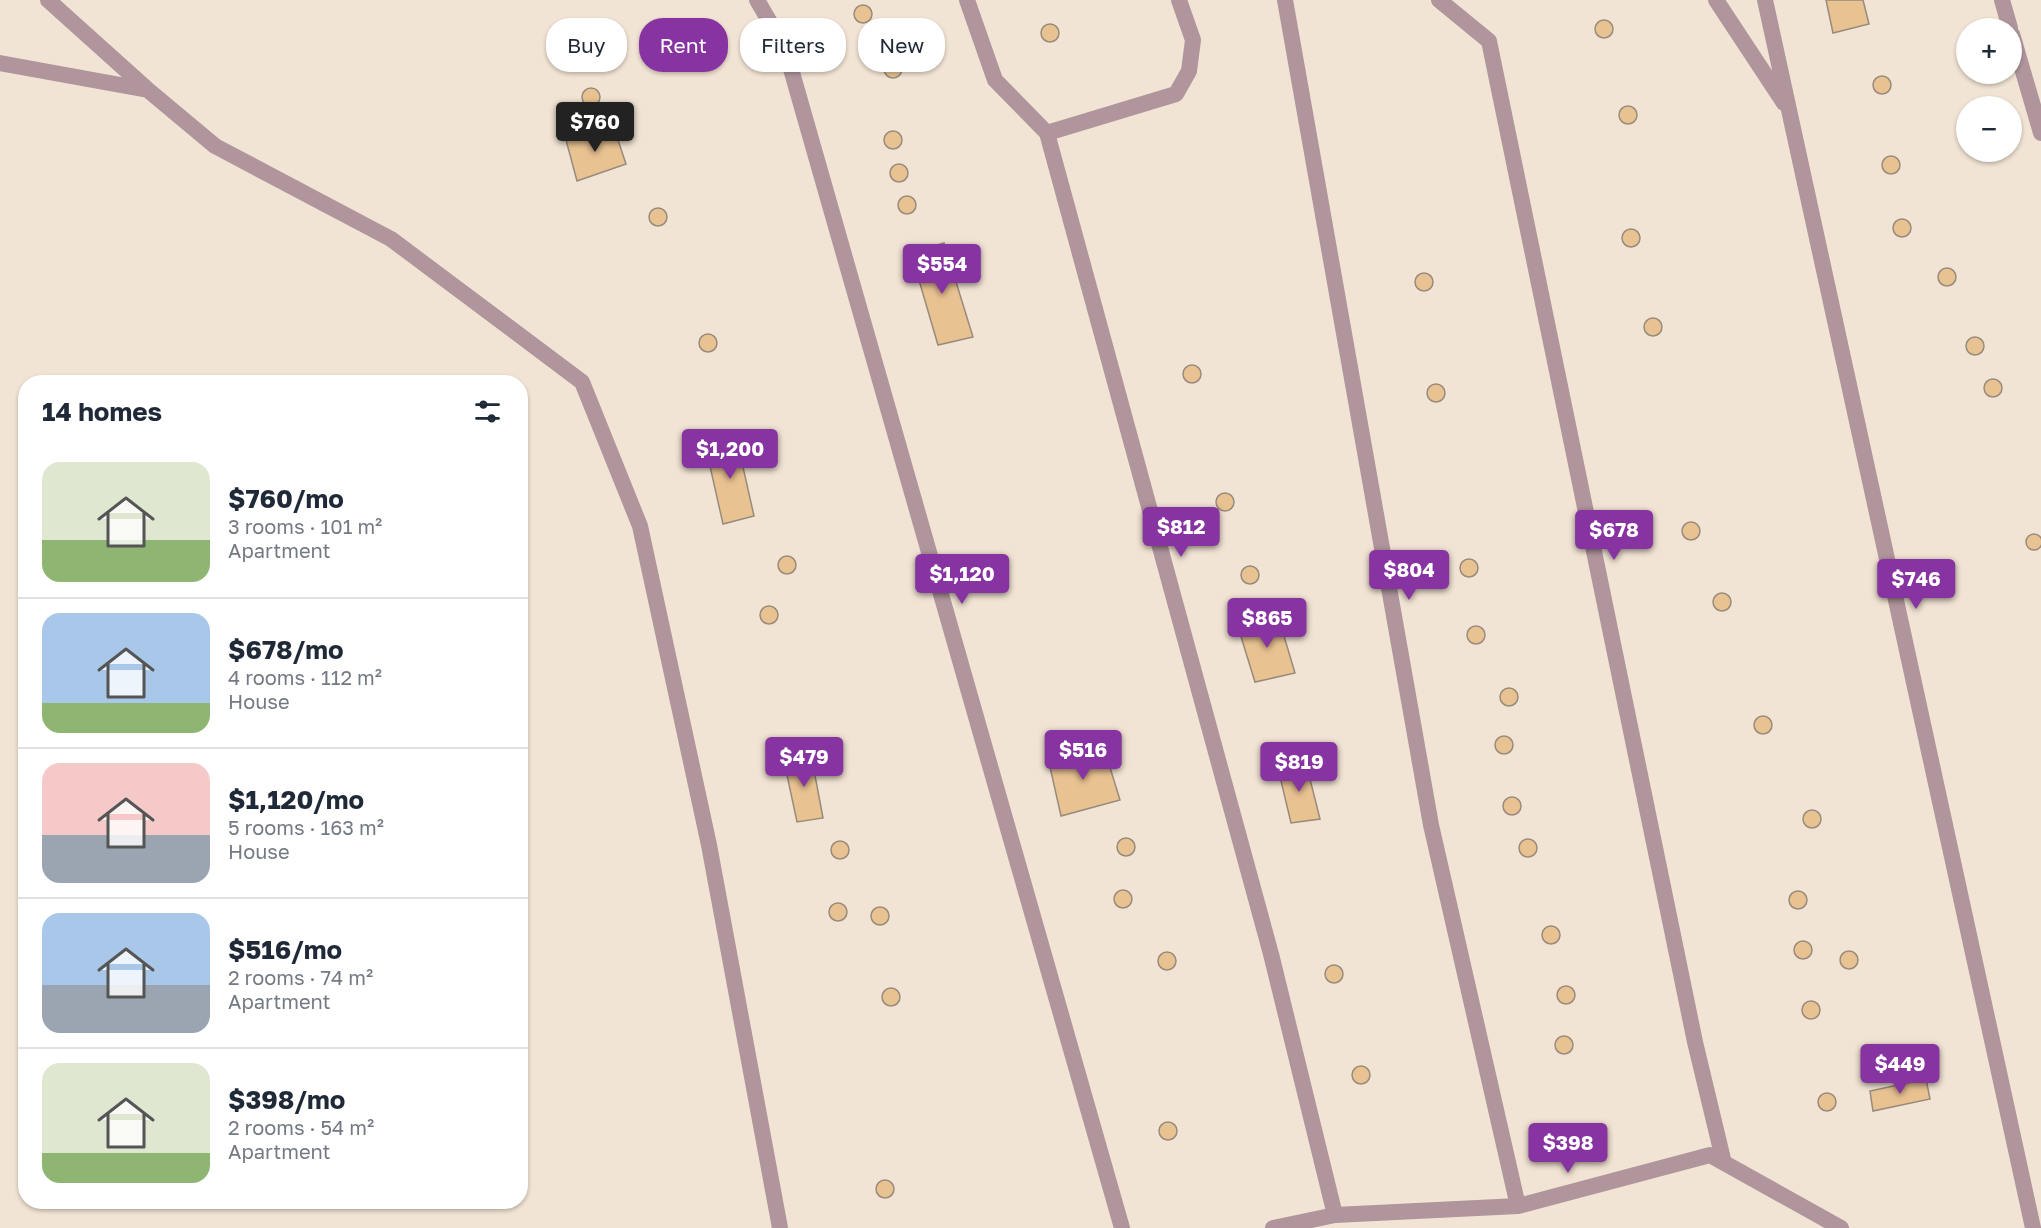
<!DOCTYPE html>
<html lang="en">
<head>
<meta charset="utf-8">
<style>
	:root { --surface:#fff; --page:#f2f2f3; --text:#1f2937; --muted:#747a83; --line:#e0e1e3; --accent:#8734a2 }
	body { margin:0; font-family:"Golos Text",sans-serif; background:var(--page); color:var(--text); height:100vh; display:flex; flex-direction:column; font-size:22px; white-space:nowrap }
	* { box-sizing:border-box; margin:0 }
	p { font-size:20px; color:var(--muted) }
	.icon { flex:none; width:33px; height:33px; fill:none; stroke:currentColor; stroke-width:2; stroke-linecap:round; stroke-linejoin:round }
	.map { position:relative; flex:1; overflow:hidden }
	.side { position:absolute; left:18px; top:375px; width:510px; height:834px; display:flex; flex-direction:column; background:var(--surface); border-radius:24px; box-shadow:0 2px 4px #0004 }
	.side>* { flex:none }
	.top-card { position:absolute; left:546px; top:18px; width:570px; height:54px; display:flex; gap:12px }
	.controls { position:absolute; left:1956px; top:18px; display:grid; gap:12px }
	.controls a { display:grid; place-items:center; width:66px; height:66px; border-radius:50%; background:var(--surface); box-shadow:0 2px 4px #0004; font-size:30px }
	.price { position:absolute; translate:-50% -51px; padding:0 14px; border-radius:6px; background:var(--accent); color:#fff; font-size:20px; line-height:39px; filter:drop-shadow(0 2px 3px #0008) }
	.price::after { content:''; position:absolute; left:50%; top:36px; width:18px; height:14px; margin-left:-9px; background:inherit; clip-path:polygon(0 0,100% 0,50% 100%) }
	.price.on { background:#222; color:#fff }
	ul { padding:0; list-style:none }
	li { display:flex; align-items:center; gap:18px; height:150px; padding:0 24px }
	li+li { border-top:2px solid var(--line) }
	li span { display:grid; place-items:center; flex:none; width:168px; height:120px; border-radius:18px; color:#555 }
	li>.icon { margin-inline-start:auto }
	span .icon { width:72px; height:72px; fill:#fffc; stroke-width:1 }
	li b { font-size:26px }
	h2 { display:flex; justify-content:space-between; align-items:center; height:72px; padding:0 24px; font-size:26px }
	.tag { padding:0 21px; border-radius:24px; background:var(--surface); box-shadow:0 2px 4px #0004; font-size:21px; line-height:54px }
	.tag.on { background:var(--accent); color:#fff }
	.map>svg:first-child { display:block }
	.building { fill:#e8c291; stroke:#988b7c; stroke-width:1.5 }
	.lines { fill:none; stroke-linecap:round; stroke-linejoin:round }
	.minor { stroke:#b0959c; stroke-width:16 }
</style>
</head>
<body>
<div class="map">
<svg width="2041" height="1228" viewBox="0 0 2041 1228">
	<rect width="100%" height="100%" fill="#f2e4d4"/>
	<path class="building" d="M1826,0H1863L1869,24L1833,33Z
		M854 14a9 9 0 1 1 18 0a9 9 0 1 1-18 0Z
		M1595 29a9 9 0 1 1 18 0a9 9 0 1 1-18 0Z
		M886 30a9 9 0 1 1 18 0a9 9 0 1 1-18 0Z
		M1041 33a9 9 0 1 1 18 0a9 9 0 1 1-18 0Z
		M884 69a9 9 0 1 1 18 0a9 9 0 1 1-18 0Z
		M1873 85a9 9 0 1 1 18 0a9 9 0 1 1-18 0Z
		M582 97a9 9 0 1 1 18 0a9 9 0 1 1-18 0Z
		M1619 115a9 9 0 1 1 18 0a9 9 0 1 1-18 0Z
		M613,125L626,164L577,181L566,140Z
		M884 140a9 9 0 1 1 18 0a9 9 0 1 1-18 0Z
		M1882 165a9 9 0 1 1 18 0a9 9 0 1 1-18 0Z
		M890 173a9 9 0 1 1 18 0a9 9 0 1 1-18 0Z
		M898 205a9 9 0 1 1 18 0a9 9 0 1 1-18 0Z
		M649 217a9 9 0 1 1 18 0a9 9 0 1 1-18 0Z
		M1893 228a9 9 0 1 1 18 0a9 9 0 1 1-18 0Z
		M1622 238a9 9 0 1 1 18 0a9 9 0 1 1-18 0Z
		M944,243L973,337L938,345L911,253Z
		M1938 277a9 9 0 1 1 18 0a9 9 0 1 1-18 0Z
		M1415 282a9 9 0 1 1 18 0a9 9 0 1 1-18 0Z
		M1644 327a9 9 0 1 1 18 0a9 9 0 1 1-18 0Z
		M699 343a9 9 0 1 1 18 0a9 9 0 1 1-18 0Z
		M1966 346a9 9 0 1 1 18 0a9 9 0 1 1-18 0Z
		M1183 374a9 9 0 1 1 18 0a9 9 0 1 1-18 0Z
		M1984 388a9 9 0 1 1 18 0a9 9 0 1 1-18 0Z
		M1427 393a9 9 0 1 1 18 0a9 9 0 1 1-18 0Z
		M736,436L754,516L723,524L705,444Z
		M1216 502a9 9 0 1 1 18 0a9 9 0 1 1-18 0Z
		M1682 531a9 9 0 1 1 18 0a9 9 0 1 1-18 0Z
		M2026 542a8 8 0 1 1 16 0a8 8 0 1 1-16 0Z
		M778 565a9 9 0 1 1 18 0a9 9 0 1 1-18 0Z
		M1460 568a9 9 0 1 1 18 0a9 9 0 1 1-18 0Z
		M1241 575a9 9 0 1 1 18 0a9 9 0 1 1-18 0Z
		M1713 602a9 9 0 1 1 18 0a9 9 0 1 1-18 0Z
		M760 615a9 9 0 1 1 18 0a9 9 0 1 1-18 0Z
		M1278,616L1295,673L1255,682L1238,627Z
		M1467 635a9 9 0 1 1 18 0a9 9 0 1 1-18 0Z
		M1500 697a9 9 0 1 1 18 0a9 9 0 1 1-18 0Z
		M1754 725a9 9 0 1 1 18 0a9 9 0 1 1-18 0Z
		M1495 745a9 9 0 1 1 18 0a9 9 0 1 1-18 0Z
		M1104,748L1120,800L1061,816L1048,758Z
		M811,754L823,818L797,822L784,761Z
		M1306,763L1320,819L1291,823L1278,768Z
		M1503 806a9 9 0 1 1 18 0a9 9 0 1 1-18 0Z
		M1803 819a9 9 0 1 1 18 0a9 9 0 1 1-18 0Z
		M1117 847a9 9 0 1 1 18 0a9 9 0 1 1-18 0Z
		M1519 848a9 9 0 1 1 18 0a9 9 0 1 1-18 0Z
		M831 850a9 9 0 1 1 18 0a9 9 0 1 1-18 0Z
		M1114 899a9 9 0 1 1 18 0a9 9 0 1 1-18 0Z
		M1789 900a9 9 0 1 1 18 0a9 9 0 1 1-18 0Z
		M829 912a9 9 0 1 1 18 0a9 9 0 1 1-18 0Z
		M871 916a9 9 0 1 1 18 0a9 9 0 1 1-18 0Z
		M1542 935a9 9 0 1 1 18 0a9 9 0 1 1-18 0Z
		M1794 950a9 9 0 1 1 18 0a9 9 0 1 1-18 0Z
		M1840 960a9 9 0 1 1 18 0a9 9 0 1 1-18 0Z
		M1158 961a9 9 0 1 1 18 0a9 9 0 1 1-18 0Z
		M1325 974a9 9 0 1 1 18 0a9 9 0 1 1-18 0Z
		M1557 995a9 9 0 1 1 18 0a9 9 0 1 1-18 0Z
		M882 997a9 9 0 1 1 18 0a9 9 0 1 1-18 0Z
		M1802 1010a9 9 0 1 1 18 0a9 9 0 1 1-18 0Z
		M1555 1045a9 9 0 1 1 18 0a9 9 0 1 1-18 0Z
		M1352 1075a9 9 0 1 1 18 0a9 9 0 1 1-18 0Z
		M1926,1079L1930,1099L1873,1111L1870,1091Z
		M1818 1102a9 9 0 1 1 18 0a9 9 0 1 1-18 0Z
		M1159 1131a9 9 0 1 1 18 0a9 9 0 1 1-18 0Z
		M876 1189a9 9 0 1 1 18 0a9 9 0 1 1-18 0Z"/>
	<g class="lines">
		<path class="minor" d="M48,0L147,89
			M757,0L785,48L1122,1228
			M967,0L995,80L1047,133
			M1179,0L1193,40L1189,71L1176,94L1047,133L1271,954L1335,1215
			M1285,0L1431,825L1518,1206
			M1439,0L1489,41L1695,1042L1724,1163
			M1716,0L1784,103
			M1765,0L2033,1228
			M2002,0L2010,28
			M2012,34L2041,133
			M0,63L148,90L215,146L391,239L582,382L640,526L709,845L780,1228
			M1273,1228L1335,1215L1518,1206L1710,1155L1841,1228"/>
	</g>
</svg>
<div class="controls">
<a>+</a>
<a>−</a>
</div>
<b class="price on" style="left:595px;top:153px">$760</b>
<b class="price" style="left:942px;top:295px">$554</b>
<b class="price" style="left:730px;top:480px">$1,200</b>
<b class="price" style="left:1181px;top:558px">$812</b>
<b class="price" style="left:1614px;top:561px">$678</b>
<b class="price" style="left:1409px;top:601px">$804</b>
<b class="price" style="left:962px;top:605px">$1,120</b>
<b class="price" style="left:1916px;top:610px">$746</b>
<b class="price" style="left:1267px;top:649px">$865</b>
<b class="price" style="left:1083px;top:781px">$516</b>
<b class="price" style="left:804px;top:788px">$479</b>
<b class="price" style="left:1299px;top:793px">$819</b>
<b class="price" style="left:1900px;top:1095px">$449</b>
<b class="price" style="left:1568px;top:1174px">$398</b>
<div class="top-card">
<a class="tag">Buy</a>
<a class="tag on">Rent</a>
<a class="tag">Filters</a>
<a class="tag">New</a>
</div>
<section class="side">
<h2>14 homes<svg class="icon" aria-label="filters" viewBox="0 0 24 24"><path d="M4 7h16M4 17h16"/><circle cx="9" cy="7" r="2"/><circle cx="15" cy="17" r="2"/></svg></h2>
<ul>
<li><span style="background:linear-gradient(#dfe7d0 65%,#8fb573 0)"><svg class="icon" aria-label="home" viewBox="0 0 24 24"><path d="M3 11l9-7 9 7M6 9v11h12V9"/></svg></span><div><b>$760/mo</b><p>3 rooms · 101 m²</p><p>Apartment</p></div></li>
<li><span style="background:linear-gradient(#a9c7e8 75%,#8fb573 0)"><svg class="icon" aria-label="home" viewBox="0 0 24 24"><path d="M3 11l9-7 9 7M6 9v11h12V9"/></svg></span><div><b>$678/mo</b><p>4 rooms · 112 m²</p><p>House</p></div></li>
<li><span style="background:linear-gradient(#f6c9c9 60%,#9aa5b1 0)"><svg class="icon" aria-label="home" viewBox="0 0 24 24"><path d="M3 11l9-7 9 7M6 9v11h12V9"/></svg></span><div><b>$1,120/mo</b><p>5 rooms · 163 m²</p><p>House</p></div></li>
<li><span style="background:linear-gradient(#a9c7e8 60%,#9aa5b1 0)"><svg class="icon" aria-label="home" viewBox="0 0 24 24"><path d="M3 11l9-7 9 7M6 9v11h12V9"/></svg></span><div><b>$516/mo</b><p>2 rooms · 74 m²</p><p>Apartment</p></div></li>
<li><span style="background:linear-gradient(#dfe7d0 75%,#8fb573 0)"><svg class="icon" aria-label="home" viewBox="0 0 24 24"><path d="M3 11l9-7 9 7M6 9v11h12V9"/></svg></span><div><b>$398/mo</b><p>2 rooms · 54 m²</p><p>Apartment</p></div></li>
</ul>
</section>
</div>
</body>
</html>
